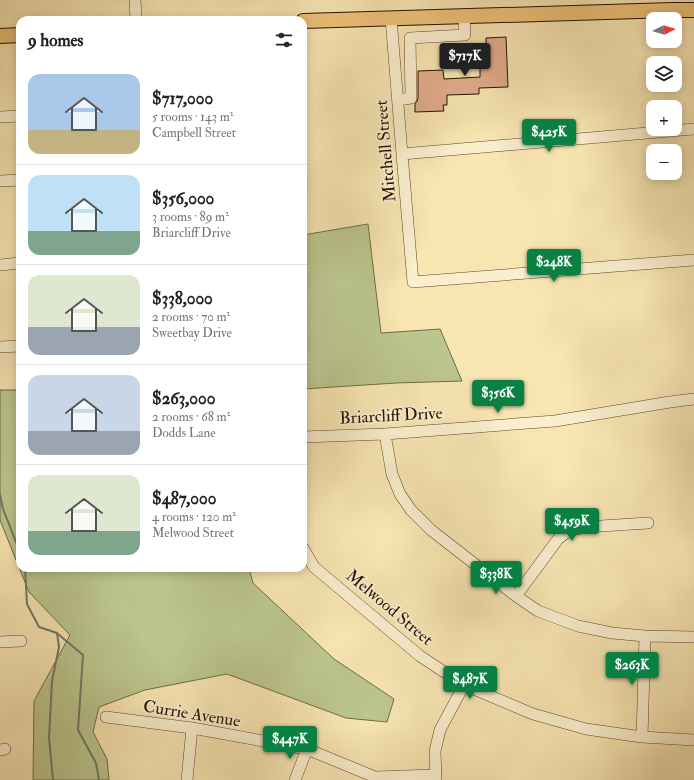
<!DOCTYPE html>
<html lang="en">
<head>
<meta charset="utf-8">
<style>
	:root { --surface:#fff; --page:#f6f6f6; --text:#202124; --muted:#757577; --line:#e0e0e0; --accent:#0b8043 }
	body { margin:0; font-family:"IM FELL Double Pica",serif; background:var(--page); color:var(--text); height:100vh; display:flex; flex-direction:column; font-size:15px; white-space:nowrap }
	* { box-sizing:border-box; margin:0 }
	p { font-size:13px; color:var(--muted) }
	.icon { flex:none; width:22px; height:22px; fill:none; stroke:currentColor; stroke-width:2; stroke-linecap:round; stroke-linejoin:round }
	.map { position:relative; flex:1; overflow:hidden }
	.side { position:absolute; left:16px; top:16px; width:291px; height:556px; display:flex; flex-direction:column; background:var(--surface); border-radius:12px; box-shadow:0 2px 10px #0003 }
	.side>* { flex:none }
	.needle { width:26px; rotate:85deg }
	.controls { position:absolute; left:646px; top:12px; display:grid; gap:8px }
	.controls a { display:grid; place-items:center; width:36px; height:36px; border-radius:8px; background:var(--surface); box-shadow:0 2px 10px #0003; font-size:20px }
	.price { position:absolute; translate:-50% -34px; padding:0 9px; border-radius:4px; background:var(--accent); color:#fff; font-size:13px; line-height:26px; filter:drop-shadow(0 1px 2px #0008) }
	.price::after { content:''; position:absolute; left:50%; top:24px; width:12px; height:9px; margin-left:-6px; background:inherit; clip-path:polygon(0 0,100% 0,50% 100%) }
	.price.selected { background:#222; color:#fff }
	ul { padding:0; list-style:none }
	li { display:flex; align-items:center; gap:12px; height:100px; padding:0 12px }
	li+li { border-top:1px solid var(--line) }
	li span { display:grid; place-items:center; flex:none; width:112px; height:80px; border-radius:12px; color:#555 }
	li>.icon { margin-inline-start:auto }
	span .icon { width:48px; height:48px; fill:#fffc; stroke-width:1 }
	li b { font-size:17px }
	h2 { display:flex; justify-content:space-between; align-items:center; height:48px; padding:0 12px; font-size:17px }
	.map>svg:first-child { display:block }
	.green { fill:#bbc58d; stroke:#706b48 }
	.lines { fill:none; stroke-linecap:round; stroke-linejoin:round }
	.stream { stroke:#6d7967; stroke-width:2 }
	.building { fill:#e0ab8b; stroke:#241102 }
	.minor-casing { stroke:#59462e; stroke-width:12 }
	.major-casing { stroke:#241102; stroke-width:16 }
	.minor { stroke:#faeecd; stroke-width:11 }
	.major { stroke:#ecc279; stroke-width:14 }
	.labels { text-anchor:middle; stroke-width:3.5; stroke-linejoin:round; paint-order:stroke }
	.street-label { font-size:17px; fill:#241102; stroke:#faeecd }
</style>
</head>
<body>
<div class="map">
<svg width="694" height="780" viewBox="0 0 694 780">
	<rect width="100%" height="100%" fill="#f7e5b2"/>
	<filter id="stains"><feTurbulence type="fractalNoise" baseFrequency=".005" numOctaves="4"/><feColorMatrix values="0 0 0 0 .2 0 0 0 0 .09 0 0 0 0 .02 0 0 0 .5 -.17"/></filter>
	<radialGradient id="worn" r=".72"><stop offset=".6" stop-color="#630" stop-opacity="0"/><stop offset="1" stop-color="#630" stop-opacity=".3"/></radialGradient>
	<path class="green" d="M368,224L381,333L440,329L462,381L396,383L303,389V336L306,335L303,296V235Z
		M0,390H20V568H249L253,583L334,659L394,699L387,722L346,718L227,674L145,690L99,707L93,732L107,759L109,780H33L34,701L70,635L29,592L0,520Z"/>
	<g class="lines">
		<path class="stream" d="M0,495L3,509L20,552
			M25,568L27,604L39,627L57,633L59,647L52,681L49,738L53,780
			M58,634L83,655L78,730L96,763L99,780"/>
	</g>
	<path class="building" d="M506,37L508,87L479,88V94L447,95V105H443L444,111L415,112V104L417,101L418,98V71L443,70L444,79L480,77V65H476V62H467L466,52L476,51V48L486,47V38Z"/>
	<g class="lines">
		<g class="minor-casing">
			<path id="minor" d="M135,0L136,20
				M391,18L402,154L413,282L694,260
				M398,100L411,98L410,38L465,35L464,16
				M0,117L20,116
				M402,154L694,129
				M0,181L20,180
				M0,265L20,263
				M0,347L20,346
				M385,434L392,474L400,494L411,510L431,530L516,596L538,611L578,626L612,633L645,636L694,637
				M303,437L385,434L555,421L670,402L694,399
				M303,548L314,567L420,656L464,685L533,714L586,729L642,737L694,740
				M516,596L558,539L568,531L586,527L648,523
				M0,642L21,641
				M106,717L192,728L307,749L375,777L435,775
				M642,737L645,636
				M0,750L5,749
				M187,780L192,728
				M295,780L307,749
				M436,780L435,751L440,730L464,685"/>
		</g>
		<g class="major-casing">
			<path id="major" d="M303,21L672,10H694
				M0,36L20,35"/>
		</g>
		<use href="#minor" class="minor"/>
		<use href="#major" class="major"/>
	</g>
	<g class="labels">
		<g class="street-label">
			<text transform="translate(385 151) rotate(-95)" y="6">Mitchell Street</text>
			<text transform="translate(391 415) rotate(-3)" y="6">Briarcliff Drive</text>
			<text transform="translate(390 607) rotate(40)" y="6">Melwood Street</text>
			<text transform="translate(192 713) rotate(9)" y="6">Currie Avenue</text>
		</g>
	</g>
	<rect width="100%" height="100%" filter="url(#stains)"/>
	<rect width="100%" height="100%" fill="url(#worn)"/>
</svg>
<div class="controls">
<a><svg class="needle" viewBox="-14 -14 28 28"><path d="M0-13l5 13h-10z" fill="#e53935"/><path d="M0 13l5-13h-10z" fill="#757577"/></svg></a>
<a><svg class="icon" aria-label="layers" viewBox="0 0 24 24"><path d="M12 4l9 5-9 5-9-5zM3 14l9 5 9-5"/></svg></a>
<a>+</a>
<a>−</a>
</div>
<b class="price selected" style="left:465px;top:77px">$717K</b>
<b class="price" style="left:549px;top:153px">$425K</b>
<b class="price" style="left:554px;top:283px">$248K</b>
<b class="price" style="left:498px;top:414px">$356K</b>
<b class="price" style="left:572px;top:542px">$459K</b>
<b class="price" style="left:496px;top:595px">$338K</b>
<b class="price" style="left:632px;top:686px">$263K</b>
<b class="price" style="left:470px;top:700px">$487K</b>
<b class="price" style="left:290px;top:760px">$447K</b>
<section class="side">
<h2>9 homes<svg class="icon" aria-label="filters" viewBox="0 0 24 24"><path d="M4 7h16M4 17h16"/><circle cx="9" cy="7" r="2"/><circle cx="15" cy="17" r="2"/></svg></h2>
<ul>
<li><span style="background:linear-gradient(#a9c7e8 70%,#c2b280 0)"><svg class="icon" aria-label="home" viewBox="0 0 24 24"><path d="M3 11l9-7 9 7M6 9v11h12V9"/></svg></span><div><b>$717,000</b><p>5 rooms · 143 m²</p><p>Campbell Street</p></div></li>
<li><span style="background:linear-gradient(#bfe0f5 70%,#7fa58c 0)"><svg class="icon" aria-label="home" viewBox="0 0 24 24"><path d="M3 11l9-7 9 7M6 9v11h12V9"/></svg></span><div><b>$356,000</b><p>3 rooms · 89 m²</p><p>Briarcliff Drive</p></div></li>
<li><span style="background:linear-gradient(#dfe7d0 65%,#9aa5b1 0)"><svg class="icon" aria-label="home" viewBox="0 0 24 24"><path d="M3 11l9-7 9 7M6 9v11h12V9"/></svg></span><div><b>$338,000</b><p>2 rooms · 70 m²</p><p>Sweetbay Drive</p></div></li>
<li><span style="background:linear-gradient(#c9d6e8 70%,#9aa5b1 0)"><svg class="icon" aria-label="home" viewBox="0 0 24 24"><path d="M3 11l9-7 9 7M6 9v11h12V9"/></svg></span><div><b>$263,000</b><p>2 rooms · 68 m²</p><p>Dodds Lane</p></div></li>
<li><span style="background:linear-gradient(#dfe7d0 70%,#7fa58c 0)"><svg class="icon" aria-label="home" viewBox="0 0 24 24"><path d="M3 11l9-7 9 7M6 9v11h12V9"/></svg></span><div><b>$487,000</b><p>4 rooms · 120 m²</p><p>Melwood Street</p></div></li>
</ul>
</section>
</div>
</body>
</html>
